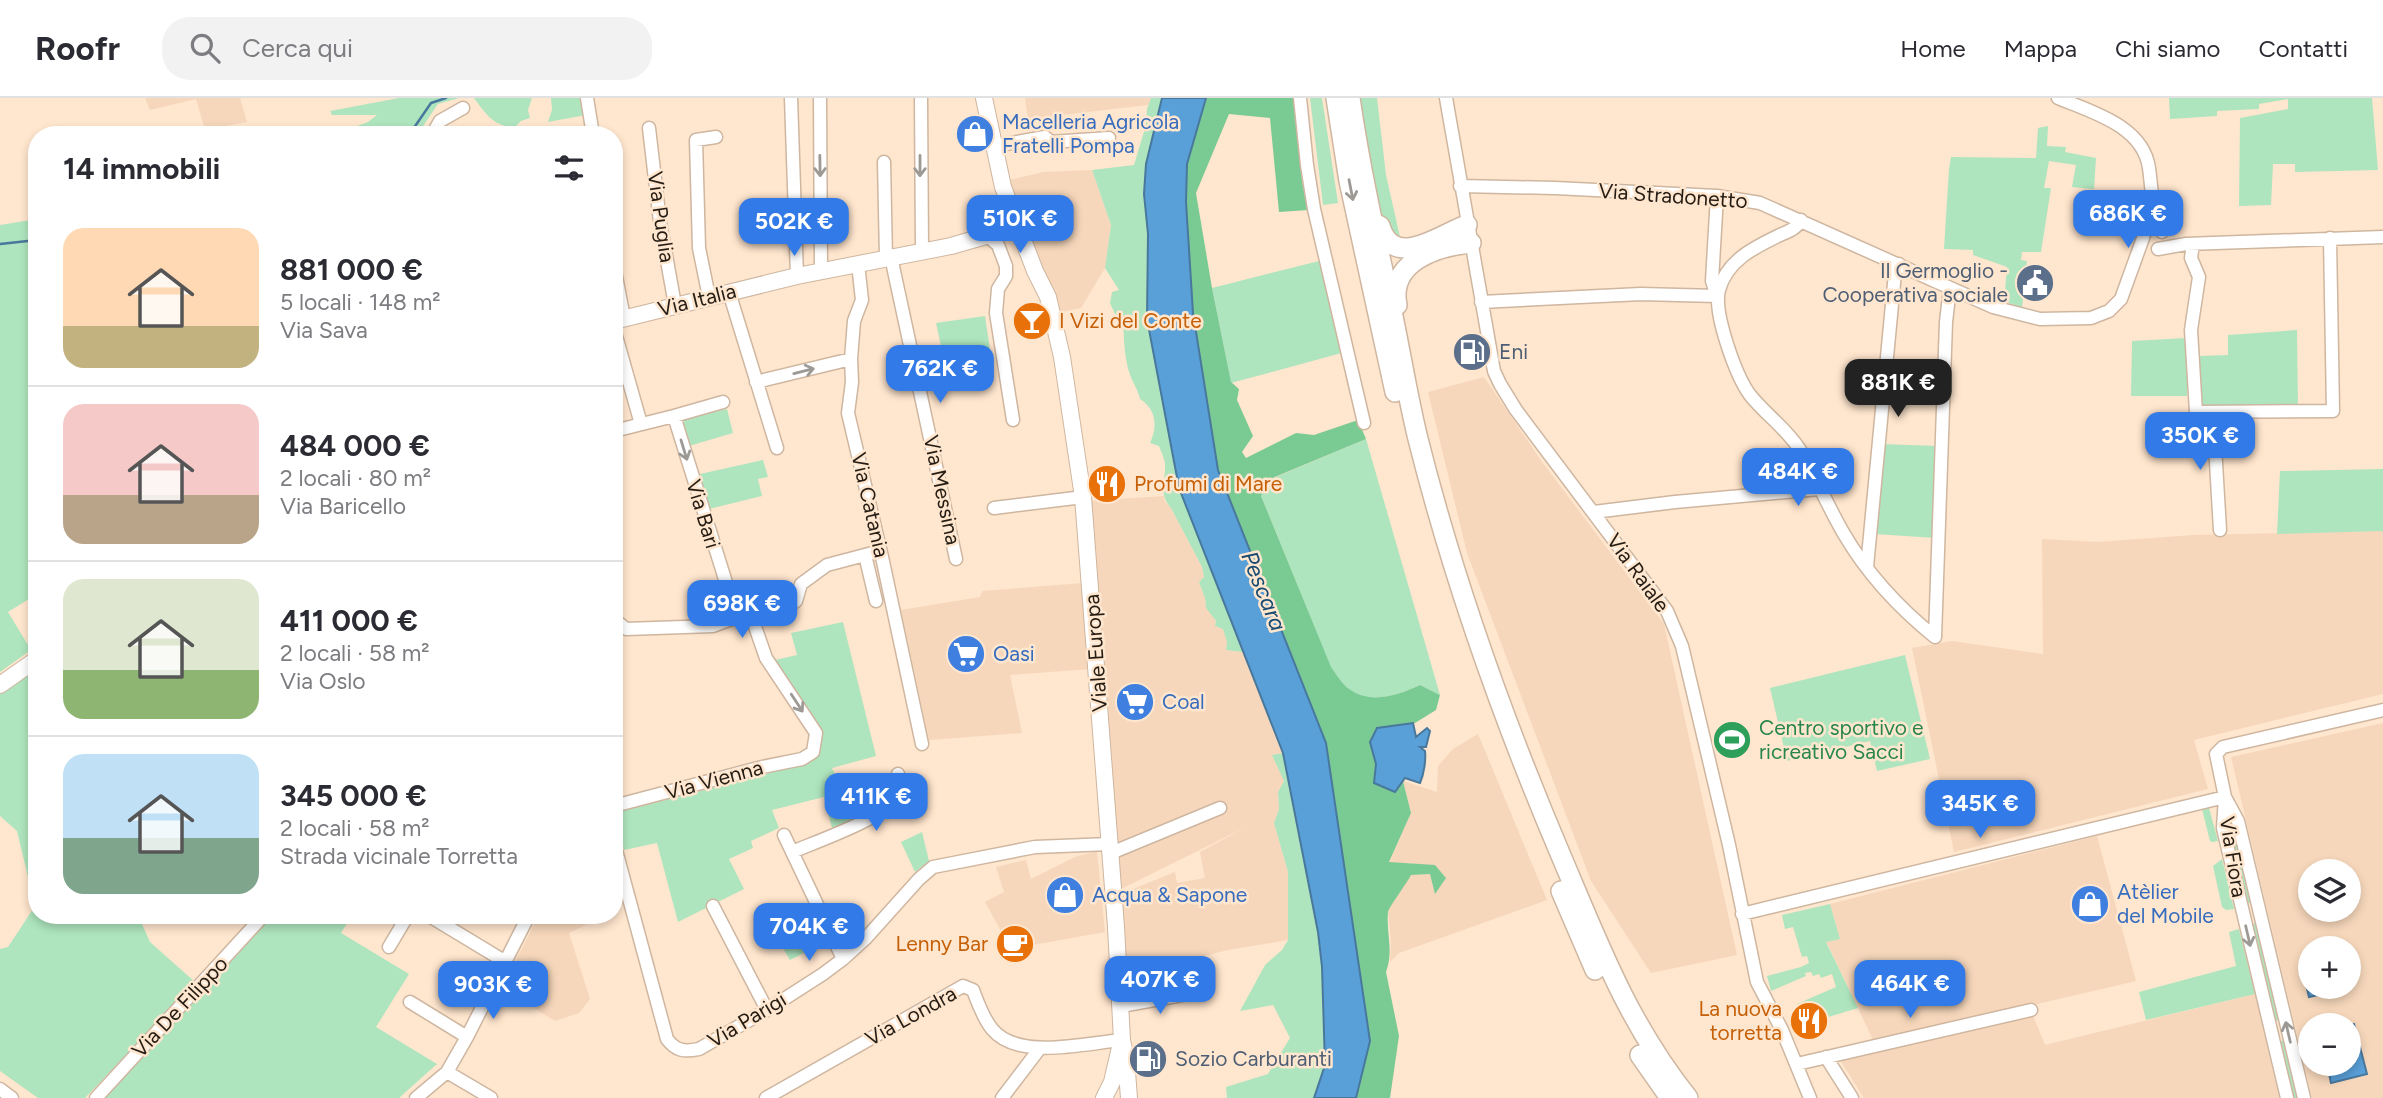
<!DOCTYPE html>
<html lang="it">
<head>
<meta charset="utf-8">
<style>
	:root { --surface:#fff; --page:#f2f2f3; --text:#2b2b33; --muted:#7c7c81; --line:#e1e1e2; --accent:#327ae7 }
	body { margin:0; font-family:Figtree,sans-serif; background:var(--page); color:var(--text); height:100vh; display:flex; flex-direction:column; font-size:26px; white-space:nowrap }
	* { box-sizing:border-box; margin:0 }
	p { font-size:23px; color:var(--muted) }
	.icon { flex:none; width:38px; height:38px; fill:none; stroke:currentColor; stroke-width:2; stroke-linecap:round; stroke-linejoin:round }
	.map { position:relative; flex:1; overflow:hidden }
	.details { position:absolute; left:28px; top:28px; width:595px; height:798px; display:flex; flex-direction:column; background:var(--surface); border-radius:28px; box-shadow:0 4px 10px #0003 }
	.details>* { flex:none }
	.tools { position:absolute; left:2298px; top:761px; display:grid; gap:14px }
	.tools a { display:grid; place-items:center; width:63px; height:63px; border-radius:50%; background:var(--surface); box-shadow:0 4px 10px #0003; font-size:35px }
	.price { position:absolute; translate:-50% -60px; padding:0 16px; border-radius:14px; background:var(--accent); color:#fff; font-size:23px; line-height:46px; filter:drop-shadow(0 2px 4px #0008) }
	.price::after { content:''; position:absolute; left:50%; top:42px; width:21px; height:16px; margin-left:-10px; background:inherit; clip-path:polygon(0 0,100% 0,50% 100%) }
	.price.active { background:#222; color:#fff }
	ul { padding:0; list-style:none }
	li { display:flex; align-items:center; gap:21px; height:175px; padding:0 35px }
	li+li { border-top:2px solid var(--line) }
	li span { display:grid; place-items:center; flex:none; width:196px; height:140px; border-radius:21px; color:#555 }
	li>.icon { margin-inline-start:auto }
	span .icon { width:84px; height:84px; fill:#fffc; stroke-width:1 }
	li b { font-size:30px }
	h2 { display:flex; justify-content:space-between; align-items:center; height:84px; padding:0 35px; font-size:30px }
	header { display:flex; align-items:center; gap:42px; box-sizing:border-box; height:98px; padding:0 35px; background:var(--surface); border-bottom:2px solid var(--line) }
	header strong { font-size:33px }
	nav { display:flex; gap:38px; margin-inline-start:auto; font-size:24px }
	.search { width:490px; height:63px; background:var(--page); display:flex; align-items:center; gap:18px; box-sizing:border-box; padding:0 24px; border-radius:28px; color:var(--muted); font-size:26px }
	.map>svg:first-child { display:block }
	.built { fill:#f6d7bb; fill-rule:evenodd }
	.green { fill:#aee5be }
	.forest { fill:#7aca94 }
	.water { fill:#599fd8; stroke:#49789d; stroke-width:2 }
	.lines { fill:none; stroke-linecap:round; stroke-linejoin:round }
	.stream { stroke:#49789d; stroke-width:2.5 }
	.minor-casing { stroke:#ceb6a0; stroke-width:15 }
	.major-casing { stroke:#ceb6a0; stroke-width:18 }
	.highway-casing { stroke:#ceb6a0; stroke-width:22 }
	.minor { stroke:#fff; stroke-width:12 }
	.major { stroke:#fff; stroke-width:16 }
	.highway { stroke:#fff; stroke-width:19 }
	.oneway { stroke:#9d9995 }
	.labels { text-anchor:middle; stroke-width:5; stroke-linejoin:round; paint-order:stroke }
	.shop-label { font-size:21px; fill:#366cbe; stroke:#ffe6ce; text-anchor:start }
	.street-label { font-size:21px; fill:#251c14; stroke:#ffe6ce }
	.service-label { font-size:21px; fill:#4e5e75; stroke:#ffe6ce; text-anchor:start }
	.food-label { font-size:21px; fill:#c56008; stroke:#ffe6ce; text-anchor:start }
	.leisure-label { font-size:21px; fill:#27864d; stroke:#ffe6ce; text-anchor:start }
	.water-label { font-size:23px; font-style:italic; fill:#184b72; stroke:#ffe6ce }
</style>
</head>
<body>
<header>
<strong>Roofr</strong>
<div class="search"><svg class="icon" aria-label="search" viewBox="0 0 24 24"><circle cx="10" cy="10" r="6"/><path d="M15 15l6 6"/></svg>Cerca qui</div>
<nav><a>Home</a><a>Mappa</a><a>Chi siamo</a><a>Contatti</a></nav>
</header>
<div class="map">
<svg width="2383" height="1000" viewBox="0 0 2383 1000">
	<rect width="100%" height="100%" fill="#ffe6ce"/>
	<path class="built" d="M145,0H240L247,24L205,32L196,1L150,12Z
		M1025,0H1151L1148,7L1028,21Z
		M1092,72L1111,127L1105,170L1081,210L1058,215L1005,83L1043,74Z
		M1484,279L1540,361L1664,526L1737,857L1651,875L1591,783L1467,455L1428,294Z
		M1164,398L1165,404L1171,410L1202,469L1204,479L1199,484L1205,500L1206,510L1216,523L1215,528L1223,531L1227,544L1226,552L1243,554L1283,655L1272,657L1284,683L1278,694L1279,711L1274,725L1288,774V842L1228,852L1126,877L1121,796L1175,774L1177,785L1205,780L1200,754L1246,729L1121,791L1089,403Z
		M2383,433V596L2194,642L2208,691L1954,754L1912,550L1952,543L2043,556L2042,441L2098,444L2193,437Z
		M1083,485L1091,571L1010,577L1022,635L929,642L901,512L980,499L982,493Z
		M2383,625V1000H2312L2231,659ZM2310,774H2348V812H2310ZM2310,850H2348V889H2310ZM2310,928H2348V966H2310Z
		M1478,636L1547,802L1399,855L1390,864L1391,845L1388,811L1411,777L1430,776L1446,780L1411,765H1389L1411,715L1403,683L1437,694L1438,668L1453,651Z
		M2097,738L2136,883L1874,944L1826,843L1840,841L1830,806Z
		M1097,753L1105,834L1011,851L985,804L1004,794L996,769L1026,762L1031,781L1075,759Z
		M539,817H589L590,825L569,835L590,901L579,915L555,923L518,900L514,905L500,896V893Z
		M2255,896L2279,1000H1864L1840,962L2032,915L2045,947Z"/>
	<path class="green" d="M399,0H459L438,6L417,37H333L368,24L377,17H332L330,13Z
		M474,0H532L528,12L530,20L521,23L515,29C494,29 486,16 474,0Z
		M551,0H584L586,17L548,24L552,12Z
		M1151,0H1162L1146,66L1144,96L1148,136L1147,221L1179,390L1243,554L1226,552L1227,544L1223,531L1215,528L1216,523L1206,510L1205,500L1199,484L1204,479L1202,469L1171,410C1158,396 1166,382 1165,365C1164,359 1161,354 1159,348L1150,345C1158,328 1156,311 1140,301C1138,291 1132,284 1129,274C1124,257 1124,239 1123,221L1115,216L1110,205L1112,194L1119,192L1105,170L1111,127L1092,72L1134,67L1146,27L1147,11Z
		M1310,0H1322L1338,105L1323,107Z
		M1360,0H1377L1386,77L1400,139L1380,122L1365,44Z
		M2169,0H2372L2378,72L2295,74V66H2273L2271,107L2239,108L2240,20L2288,11V1L2259,6V11L2217,13V18L2170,21Z
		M2048,28L2047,48L2066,49L2065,54L2096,60L2094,91L2072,89L2076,67L2049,63L2044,90H2051L2041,154H2022L2021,162L2027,163L2022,210L2004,203L2007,169L1973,157V152L1944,151L1949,71L1951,59L2036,60L2038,30Z
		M37,121V496L8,514L31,552L0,574V127Z
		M1327,161L1349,253L1231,285L1212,190Z
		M985,218L991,258L945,266L936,225Z
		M2297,232L2298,310L2200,311L2199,258L2228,257V237Z
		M2187,240V298H2131L2132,243Z
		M727,311L733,335L689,348L683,321Z
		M1366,341L1440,597L1420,587C1399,597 1371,607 1349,592C1342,586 1336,576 1331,570L1261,398L1269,382Z
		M1882,346L1938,348L1936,440L1874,436Z
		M763,362L768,379L758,381L762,398L709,411L700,376Z
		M2383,371V433L2277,436L2280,373Z
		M843,524L876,658L832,670L855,720L832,730L824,699L772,712L779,730L751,743L753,750L729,761L744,791L678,824L657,745L624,752L615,715L808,665C817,657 822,652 821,639L771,563L797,557L791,535Z
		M1905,557L1930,661L1877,673L1870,643L1787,663L1770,590Z
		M37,569V817H138L150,844L195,884L85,1000H38L0,973V851L8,849L35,808L17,733L0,718V596Z
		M1283,655L1318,834L1322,869L1325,967L1314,1000H1227L1226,989L1268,976L1290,940L1273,907L1240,913L1265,867L1282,852L1288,842V774L1274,725L1279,711L1278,694L1284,683L1272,657Z
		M2209,710L2218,743L2212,744L2210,743L2202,711Z
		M2234,730L2253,804L2245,806L2228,732Z
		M922,734L929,763L915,774L901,744Z
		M2222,761L2234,811L2226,812L2222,809L2213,768Z
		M1830,806L1840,841L1826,844L1858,910L1825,920L1821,907L1801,913L1797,906L1836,889L1832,876L1821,880L1819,876L1813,878L1811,874L1805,875L1806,878L1771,893L1767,878L1801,869L1809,865L1807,858L1802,859L1793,829L1785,831L1782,817Z
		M779,808L804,855L790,862L776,839L771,840L760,819Z
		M271,817H352L341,835L409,876L376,929L437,966L399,1000H101Z
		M2258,824L2281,922L2273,923L2250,827Z
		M2239,831L2255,896L2146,922L2139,894L2236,868L2229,834Z
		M2286,942L2299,1000H2291L2278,944Z"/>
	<path class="forest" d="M1206,0H1297L1302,84L1308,112L1279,114L1270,20L1229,16L1196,95L1212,190L1231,284L1239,291L1237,302L1253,338L1242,354L1246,360L1296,335L1314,337L1358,322L1366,341L1270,381L1261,398L1331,569C1336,576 1342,586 1349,591C1371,607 1399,597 1420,587L1440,597L1436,612L1415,625L1377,630L1370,644L1376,666L1375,685L1395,694L1403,683L1411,715L1389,764L1435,767L1446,780L1435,796L1430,776L1411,777C1407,785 1389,809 1388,814C1386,835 1394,853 1386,874L1399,938L1390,1000H1356L1370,943L1326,645L1218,372L1193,215L1186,104L1187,66Z"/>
	<path class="water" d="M1162,0H1206L1187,66L1186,104L1193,215L1218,372L1326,645L1370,943L1356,1000H1314L1325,967L1322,869L1318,834L1283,655L1179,390L1147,221L1148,136L1144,96L1146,66Z
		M1413,625L1416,639L1427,630L1430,633L1426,649H1420L1425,653C1426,662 1424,676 1420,685L1405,680L1395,694L1374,685L1376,666L1370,644L1377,630Z
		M2310,868V889L2346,891L2309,899L2302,870Z
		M2354,926L2367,976L2331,985L2327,966H2348L2349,928Z"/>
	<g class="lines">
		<path class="stream" d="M409,37L431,5L446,0
			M0,146L37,142"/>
		<g class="minor-casing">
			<path id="minor" d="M587,0L593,37
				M791,0L797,178
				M820,0L821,173
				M921,0L922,153
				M1300,0L1307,67L1314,111L1364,325
				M1446,0L1494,273L1500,286L1516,312L1667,513L1682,548L1729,747L1757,884L1782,932L1810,1000
				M2058,0C2092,14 2143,28 2149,70C2152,92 2152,114 2162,134
				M649,30L660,124L675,207
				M432,37L440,23L463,10
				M995,48L1045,39L1051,44L1109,40
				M884,64L886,160
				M1460,88L1555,90L1717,98L1760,105L1993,209L2040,221L2091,220L2109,213L2121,201L2143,140
				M1717,98L1712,183L1717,198
				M1801,122C1796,131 1789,133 1780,137C1755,149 1727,162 1719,192C1713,215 1736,278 1750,297C1765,316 1787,331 1800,352C1816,379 1828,409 1844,436C1868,477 1899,510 1935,539
				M2146,134L2152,108
				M986,137L998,147L1006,168V178L998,191L996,215L1013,322
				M2193,146L2191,160L2199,179L2191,232L2196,314L2333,313L2330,140
				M2158,151L2186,146L2383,139
				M891,159L956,461
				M858,166L862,202L854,223L851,261L852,284L848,315L882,459L922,646
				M614,168L624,220
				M729,194L777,350
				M709,199L699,150L696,42L716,39
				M1481,204L1641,196L1717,198
				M614,231L641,326
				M756,284L851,261
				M2213,314L2220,432
				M674,318L723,304
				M614,333L674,318L729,494L750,514L766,560L816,635L813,654L802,661L762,669L614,708
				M994,410L1083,399
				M1594,414L1675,404L1819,391
				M865,457L876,503
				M1867,469L1895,175L1899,166
				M614,521L626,531L713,528L750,514L790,507L796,503L801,486L827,467L880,453
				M1935,539L1946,224L1950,190
				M2225,699L2238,723L2304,1000
				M784,737L843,861
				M614,745L667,941C676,953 684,954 699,951L767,912L823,876L843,861L866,840L919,781L933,769L1035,749L1110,746
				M792,754C815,744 888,719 899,697C903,690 900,683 898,676
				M1111,755L1220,710
				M713,808L767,912
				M1742,816L2225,699
				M428,817L504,863
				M389,849L408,817
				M410,904L467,939
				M1121,908L1193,895
				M1826,959L1852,1000
				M1797,966L2031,912
				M447,974L491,1000
				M0,991L12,1000
				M96,1000L264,817
				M416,1000L447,974L467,939L529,817
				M766,1000L963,888L973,892C978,905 983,920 992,931C1018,963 1086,945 1122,942
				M1002,1000L1040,950
				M2287,1000L2223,730L2225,699L2216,656L2223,649L2383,612"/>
		</g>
		<g class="major-casing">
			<path id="major" d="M984,0L1003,89L1011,110V120
				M1011,110L1035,173L1048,199L1062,259L1083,399L1116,829L1122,942L1126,961L1129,1000
				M614,223L797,178L951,148L1003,133L1010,128
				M0,587L37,561
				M1104,1000L1112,984L1121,945"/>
		</g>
		<g class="highway-casing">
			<path id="highway" d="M1336,0L1349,83L1395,294
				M1350,0C1360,69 1375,137 1390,204C1400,250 1407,296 1418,341C1454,484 1504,624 1562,760C1599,847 1628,925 1688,1000
				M1376,126L1380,128C1394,174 1442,135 1467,127
				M1397,207C1388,164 1437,148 1471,145
				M1561,793L1595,872
				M1640,957L1670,1000"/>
		</g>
		<use href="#minor" class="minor"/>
		<use href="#major" class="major"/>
		<use href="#highway" class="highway"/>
	</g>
	<defs><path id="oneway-shaft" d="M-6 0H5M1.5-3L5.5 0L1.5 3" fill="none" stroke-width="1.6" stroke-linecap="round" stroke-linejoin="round" transform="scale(1.75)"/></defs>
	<g class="oneway">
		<use href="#oneway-shaft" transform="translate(820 68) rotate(89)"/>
		<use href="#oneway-shaft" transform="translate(920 68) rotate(90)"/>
		<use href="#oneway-shaft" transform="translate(1351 92) rotate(79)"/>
		<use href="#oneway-shaft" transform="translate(804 273) rotate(-14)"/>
		<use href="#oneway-shaft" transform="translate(684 352) rotate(73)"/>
		<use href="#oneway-shaft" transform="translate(797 605) rotate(57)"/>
		<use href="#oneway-shaft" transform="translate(2248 838) rotate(77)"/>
		<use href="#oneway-shaft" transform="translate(2288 934) rotate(-103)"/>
	</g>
	<defs>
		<g id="shop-disc" transform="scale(2.0125)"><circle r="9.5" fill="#3f7fe0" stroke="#ffe6ce"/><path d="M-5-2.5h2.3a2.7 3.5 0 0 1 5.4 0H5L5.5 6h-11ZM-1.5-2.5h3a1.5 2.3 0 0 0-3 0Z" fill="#fff"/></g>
		<g id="civic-disc" transform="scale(2.0125)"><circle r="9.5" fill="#5c6f8a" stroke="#ffe6ce"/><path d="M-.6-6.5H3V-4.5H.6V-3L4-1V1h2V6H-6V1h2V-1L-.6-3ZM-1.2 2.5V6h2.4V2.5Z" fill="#fff"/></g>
		<g id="bar-disc" transform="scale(2.0125)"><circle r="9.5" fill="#e8710a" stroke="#ffe6ce"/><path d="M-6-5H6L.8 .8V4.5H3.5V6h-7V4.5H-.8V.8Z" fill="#fff"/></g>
		<g id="fuel-disc" transform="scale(2.0125)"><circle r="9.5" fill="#5c6f8a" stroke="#ffe6ce"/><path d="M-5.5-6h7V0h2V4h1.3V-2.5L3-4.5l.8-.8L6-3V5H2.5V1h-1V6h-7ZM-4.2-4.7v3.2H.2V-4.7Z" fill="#fff"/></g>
		<g id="restaurant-disc" transform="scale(2.0125)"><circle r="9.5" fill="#e8710a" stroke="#ffe6ce"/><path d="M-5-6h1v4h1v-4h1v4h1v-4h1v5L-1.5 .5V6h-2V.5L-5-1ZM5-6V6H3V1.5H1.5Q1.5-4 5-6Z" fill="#fff"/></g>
		<g id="supermarket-disc" transform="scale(2.0125)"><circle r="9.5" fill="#3f7fe0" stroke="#ffe6ce"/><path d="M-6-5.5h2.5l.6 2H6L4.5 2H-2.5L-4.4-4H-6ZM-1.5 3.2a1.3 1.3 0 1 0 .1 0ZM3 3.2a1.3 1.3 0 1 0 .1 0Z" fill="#fff"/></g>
		<g id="stadium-disc" transform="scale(2.0125)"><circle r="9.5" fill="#2e9e5b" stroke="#ffe6ce"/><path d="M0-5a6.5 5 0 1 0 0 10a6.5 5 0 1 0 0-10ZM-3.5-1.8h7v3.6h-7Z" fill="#fff"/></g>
		<g id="cafe-disc" transform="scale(2.0125)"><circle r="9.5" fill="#e8710a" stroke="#ffe6ce"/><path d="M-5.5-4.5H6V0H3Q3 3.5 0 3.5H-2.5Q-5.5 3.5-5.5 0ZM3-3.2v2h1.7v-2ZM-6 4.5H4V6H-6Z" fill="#fff"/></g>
	</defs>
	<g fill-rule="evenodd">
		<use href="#shop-disc" x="975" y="36"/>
		<use href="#civic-disc" x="2035" y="185"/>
		<use href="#bar-disc" x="1032" y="223"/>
		<use href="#fuel-disc" x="1472" y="254"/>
		<use href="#restaurant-disc" x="1107" y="386"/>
		<use href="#supermarket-disc" x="966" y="556"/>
		<use href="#supermarket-disc" x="1135" y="604"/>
		<use href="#stadium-disc" x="1732" y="642"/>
		<use href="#shop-disc" x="1065" y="797"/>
		<use href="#shop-disc" x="2090" y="806"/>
		<use href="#cafe-disc" x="1015" y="846"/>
		<use href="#restaurant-disc" x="1809" y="923"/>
		<use href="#fuel-disc" x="1148" y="961"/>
	</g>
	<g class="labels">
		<g class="shop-label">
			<text x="1002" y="31">Macelleria Agricola<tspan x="1002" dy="24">Fratelli Pompa</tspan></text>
			<text x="993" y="563">Oasi</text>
			<text x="1162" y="611">Coal</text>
			<text x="2117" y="801">Atèlier<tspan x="2117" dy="24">del Mobile</tspan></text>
			<text x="1092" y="804">Acqua &amp; Sapone</text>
		</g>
		<g class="street-label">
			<text transform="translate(1673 98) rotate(4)" y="7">Via Stradonetto</text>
			<text transform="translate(661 119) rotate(82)" y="7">Via Puglia</text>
			<text transform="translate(697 202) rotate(-14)" y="7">Via Italia</text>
			<text transform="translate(942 392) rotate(78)" y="7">Via Messina</text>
			<text transform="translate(870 407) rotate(77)" y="7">Via Catania</text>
			<text transform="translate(703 416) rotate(73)" y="7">Via Bari</text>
			<text transform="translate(1638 475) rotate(54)" y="7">Via Raiale</text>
			<text transform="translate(1096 555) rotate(-94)" y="7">Viale Europa</text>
			<text transform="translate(714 682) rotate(-15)" y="7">Via Vienna</text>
			<text transform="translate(2233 759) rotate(81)" y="7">Via Fiora</text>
			<text transform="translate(180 909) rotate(-47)" y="7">Via De Filippo</text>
			<text transform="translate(911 918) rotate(-29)" y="7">Via Londra</text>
			<text transform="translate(747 922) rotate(-31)" y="7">Via Parigi</text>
		</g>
		<g class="service-label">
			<text x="2008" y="180" text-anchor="end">Il Germoglio -<tspan x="2008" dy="24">Cooperativa sociale</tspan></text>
			<text x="1499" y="261">Eni</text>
			<text x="1175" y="968">Sozio Carburanti</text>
		</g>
		<g class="food-label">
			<text x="1059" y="230">I Vizi del Conte</text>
			<text x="1134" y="393">Profumi di Mare</text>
			<text x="988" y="853" text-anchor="end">Lenny Bar</text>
			<text x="1782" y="918" text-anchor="end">La nuova<tspan x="1782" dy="24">torretta</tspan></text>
		</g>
		<g class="leisure-label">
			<text x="1759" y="637">Centro sportivo e<tspan x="1759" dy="24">ricreativo Sacci</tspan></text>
		</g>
		<g class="water-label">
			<text transform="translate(1264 493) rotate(68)" y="8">Pescara</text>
		</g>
	</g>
</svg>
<div class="tools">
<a><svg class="icon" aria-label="layers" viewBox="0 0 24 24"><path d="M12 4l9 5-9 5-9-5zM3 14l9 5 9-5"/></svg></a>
<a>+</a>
<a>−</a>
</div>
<b class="price" style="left:2128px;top:152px">686K €</b>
<b class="price" style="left:1020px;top:157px">510K €</b>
<b class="price" style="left:794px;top:160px">502K €</b>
<b class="price" style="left:940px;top:307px">762K €</b>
<b class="price active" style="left:1898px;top:321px">881K €</b>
<b class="price" style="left:2200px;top:374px">350K €</b>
<b class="price" style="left:1798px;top:410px">484K €</b>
<b class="price" style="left:742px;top:542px">698K €</b>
<b class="price" style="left:876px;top:735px">411K €</b>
<b class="price" style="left:1980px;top:742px">345K €</b>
<b class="price" style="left:809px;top:865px">704K €</b>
<b class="price" style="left:1160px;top:918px">407K €</b>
<b class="price" style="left:1910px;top:922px">464K €</b>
<b class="price" style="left:493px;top:923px">903K €</b>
<section class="details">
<h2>14 immobili<svg class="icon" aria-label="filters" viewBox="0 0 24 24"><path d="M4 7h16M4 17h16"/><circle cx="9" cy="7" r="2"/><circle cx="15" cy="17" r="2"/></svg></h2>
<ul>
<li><span style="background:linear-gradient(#ffd9b3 70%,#c2b280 0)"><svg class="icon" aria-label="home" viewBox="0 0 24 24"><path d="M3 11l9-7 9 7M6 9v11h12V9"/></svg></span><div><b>881 000 €</b><p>5 locali · 148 m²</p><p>Via Sava</p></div></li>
<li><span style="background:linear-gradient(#f6c9c9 65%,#b9a48a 0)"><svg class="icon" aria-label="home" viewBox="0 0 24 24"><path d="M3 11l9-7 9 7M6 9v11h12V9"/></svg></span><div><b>484 000 €</b><p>2 locali · 80 m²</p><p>Via Baricello</p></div></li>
<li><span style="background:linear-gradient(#dfe7d0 65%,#8fb573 0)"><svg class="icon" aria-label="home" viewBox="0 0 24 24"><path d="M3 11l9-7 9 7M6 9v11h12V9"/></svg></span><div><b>411 000 €</b><p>2 locali · 58 m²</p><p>Via Oslo</p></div></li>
<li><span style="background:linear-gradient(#bfe0f5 60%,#7fa58c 0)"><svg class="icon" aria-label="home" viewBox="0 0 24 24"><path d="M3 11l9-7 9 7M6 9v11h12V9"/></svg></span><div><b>345 000 €</b><p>2 locali · 58 m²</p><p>Strada vicinale Torretta</p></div></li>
</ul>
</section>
</div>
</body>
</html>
